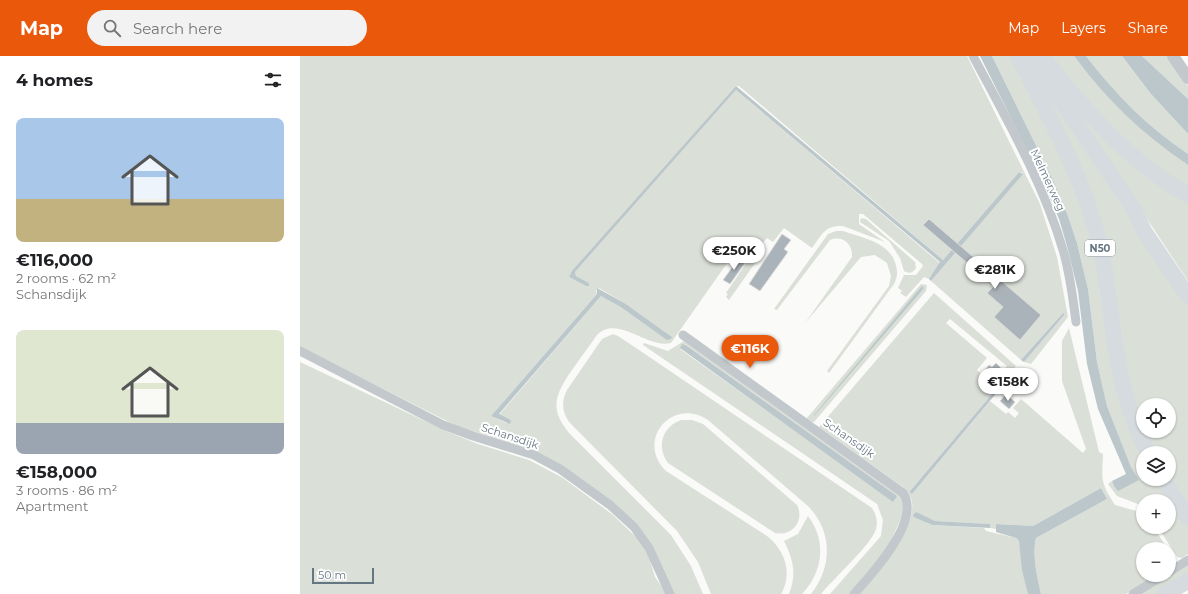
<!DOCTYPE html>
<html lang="en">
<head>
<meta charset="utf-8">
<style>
	:root { --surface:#fff; --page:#f2f2f2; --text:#202124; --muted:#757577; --accent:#ea580c }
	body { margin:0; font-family:Montserrat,sans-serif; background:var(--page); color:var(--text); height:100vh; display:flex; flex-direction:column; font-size:15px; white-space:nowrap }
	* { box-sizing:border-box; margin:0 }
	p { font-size:13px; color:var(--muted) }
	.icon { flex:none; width:22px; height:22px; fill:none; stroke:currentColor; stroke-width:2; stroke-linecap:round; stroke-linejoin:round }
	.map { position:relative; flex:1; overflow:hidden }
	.side { display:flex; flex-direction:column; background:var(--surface); width:300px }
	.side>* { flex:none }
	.fabs { position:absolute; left:836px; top:342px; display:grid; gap:8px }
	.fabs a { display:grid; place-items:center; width:40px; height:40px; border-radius:50%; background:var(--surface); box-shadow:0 1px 3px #0004; font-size:20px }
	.scale { position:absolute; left:12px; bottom:10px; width:62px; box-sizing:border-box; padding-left:4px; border:2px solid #657683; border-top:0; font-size:11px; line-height:14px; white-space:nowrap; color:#657683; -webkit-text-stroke:3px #fff; paint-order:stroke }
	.price { position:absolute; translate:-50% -34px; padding:0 9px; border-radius:14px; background:#fff; color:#222; font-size:13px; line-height:26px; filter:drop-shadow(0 1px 2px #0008) }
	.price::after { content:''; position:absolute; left:50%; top:24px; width:12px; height:9px; margin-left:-6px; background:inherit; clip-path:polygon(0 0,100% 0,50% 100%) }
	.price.selected { background:var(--accent); color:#fff }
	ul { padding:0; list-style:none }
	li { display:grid; align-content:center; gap:8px; height:212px; padding:0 16px }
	li span { display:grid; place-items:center; height:124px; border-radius:8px; color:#555 }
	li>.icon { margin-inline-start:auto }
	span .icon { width:72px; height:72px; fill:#fffc; stroke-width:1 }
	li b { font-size:17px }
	h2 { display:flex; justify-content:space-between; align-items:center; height:48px; padding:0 16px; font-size:17px }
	header { display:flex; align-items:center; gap:24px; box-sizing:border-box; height:56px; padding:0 20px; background:var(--accent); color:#fff }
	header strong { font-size:19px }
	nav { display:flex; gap:22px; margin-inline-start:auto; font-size:14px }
	.search { width:280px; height:36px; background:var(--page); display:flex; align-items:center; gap:10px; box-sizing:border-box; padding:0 14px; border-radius:22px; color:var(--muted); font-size:15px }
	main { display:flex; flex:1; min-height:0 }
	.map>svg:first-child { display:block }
	.green { fill:#dadfd7; fill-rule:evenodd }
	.water { fill:#bbc7cb }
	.building { fill:#aab3b9; stroke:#dcdcda }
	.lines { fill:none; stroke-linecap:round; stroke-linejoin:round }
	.minor { stroke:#c3c8cc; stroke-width:9 }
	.tertiary { stroke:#c3c8cc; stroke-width:12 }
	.trunk { stroke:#d6dbdf; stroke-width:16 }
	.labels { text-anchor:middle; stroke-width:4; stroke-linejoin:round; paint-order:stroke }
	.shield { fill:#fff; stroke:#939fa8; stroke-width:1 }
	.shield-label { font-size:10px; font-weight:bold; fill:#657683 }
	.street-label { font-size:11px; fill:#657683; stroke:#fff }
</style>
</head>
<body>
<header>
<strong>Map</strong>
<div class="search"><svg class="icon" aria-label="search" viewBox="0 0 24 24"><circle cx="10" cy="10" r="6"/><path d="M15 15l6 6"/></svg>Search here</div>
<nav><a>Map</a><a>Layers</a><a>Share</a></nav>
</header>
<main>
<section class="side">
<h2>4 homes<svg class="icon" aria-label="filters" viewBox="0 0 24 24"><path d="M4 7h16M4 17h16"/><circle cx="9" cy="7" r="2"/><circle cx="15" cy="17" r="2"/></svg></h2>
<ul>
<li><span style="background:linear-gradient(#a9c7e8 65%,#c2b280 0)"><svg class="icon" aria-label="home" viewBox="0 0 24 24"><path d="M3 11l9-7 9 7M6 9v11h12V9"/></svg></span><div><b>€116,000</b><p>2 rooms · 62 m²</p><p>Schansdijk</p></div></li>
<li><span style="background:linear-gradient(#dfe7d0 75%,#9aa5b1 0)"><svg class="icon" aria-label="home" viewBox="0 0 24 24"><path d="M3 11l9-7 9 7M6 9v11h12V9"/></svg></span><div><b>€158,000</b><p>3 rooms · 86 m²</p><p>Apartment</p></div></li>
</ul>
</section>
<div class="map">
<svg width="888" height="538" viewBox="0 0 888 538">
	<rect width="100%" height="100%" fill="#fafaf8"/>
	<path class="green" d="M0,0H667L740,148L757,201L768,261L731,308L724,306L765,258L763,257L721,304L631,225L723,117L719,116L643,204L439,30H436L269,221L286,230L289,227L276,220L275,216L436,34L641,208L629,223L624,221L606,241L600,237L602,235L598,232L603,221L604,219H616L623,210L622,208L563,158H559V168L585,186L543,170C524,169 522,179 512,192L484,172L473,186L467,182L462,188L463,196L429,244L426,241L428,238L426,237L447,206L439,200L447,188L441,184L434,194L432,193L429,198L432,201L430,203L371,287C347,293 318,258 297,279C289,291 280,302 272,314C255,339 249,352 269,377L371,479L391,510L403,538H374L352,490L337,468L262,410L236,395L157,370L0,291ZM299,232L326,248L372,281L309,243L301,240L199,359L211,364L206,367L191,360L297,238L296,234Z
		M692,0H714L776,126L843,397V423H858L888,470V498L882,502L877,501L858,471H869V445H843V450L817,440L808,428L812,425L814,430L839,424L831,411L807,350L797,306L788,233L777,187L768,160L753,124Z
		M751,0H774C807,43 843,79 888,109V134L863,117L804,66Z
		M786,0H822L851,38L888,78V98C848,71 815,38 786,0Z
		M842,0H867L888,30V43Z
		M726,2L888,245V453L868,423L869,397H853L846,384L826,328L810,224L796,162L781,121L723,4ZM843,349H869V375H843Z
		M743,5L792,63L888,141V225Z
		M561,162L566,163L615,206L616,212C613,217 609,218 604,215L600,202L589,185L560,166Z
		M543,175C562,182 591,186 596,210C598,216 597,222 594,228L529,317L527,315L589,230L591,220L587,207L575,199L561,201L505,267L552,201C553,188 543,179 530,184L477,254L474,253L528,178L536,175Z
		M621,228L627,229L626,235L514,366H512L506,363Z
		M634,237L716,310L704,324L706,326L703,329L697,323L707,310L650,263L646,267L687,302L677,314L697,332L609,436L612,438L690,345L706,358L708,356L715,362L719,357L713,352L721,343L783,397L786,393L762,325V285L769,272L799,396L803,398C802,424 800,426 815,449L843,457V471H853L868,493H843V519H857L826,538H741C737,519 732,501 736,482L807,443L801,432L733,470L697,468L696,473L690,472V468L635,465L623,460L627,467L632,469L684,472L686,475L716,482L719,485L728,538H559C576,519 616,473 612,446C611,440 607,436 603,431L519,371Z
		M313,278L318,280L342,296L572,452C576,458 578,465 576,473C572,488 533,523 521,538H511C532,511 533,477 509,451L408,364C372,340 335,385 366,415L467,480C485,494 493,517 481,538H411L398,506L377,475L270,367C262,357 261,346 267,334L302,283Z
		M384,285L603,442V458L587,493L549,538H530L581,480L583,464L577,448L343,289L344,287L368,295ZM387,290L597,440L594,445L380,293Z
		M0,306L146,375L178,388L229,404L263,422L313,459L339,484L349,501L355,521L367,538H0Z
		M381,364H392L403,368L497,449C505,465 492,481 475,477L368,407C356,391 362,371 381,364Z
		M508,460C527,485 523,516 502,538H489C497,518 493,503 484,485L498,478Z
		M888,509V520L858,538H839Z"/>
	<path class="water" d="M680,0H692L753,124L768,160L777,187L788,233L797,306L807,350L831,411L839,424L818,435L814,430L812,425L826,418L798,353L787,308L778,235L767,190L759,163L744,128Z
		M774,0H786C815,38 848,71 888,98V109C843,79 806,43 774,0Z
		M822,0H842L888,43V78L851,38Z
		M436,30L643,204L719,116L723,118L631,225L629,223L640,206L436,34L275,216L276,220L289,227V230H286L269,221L272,215Z
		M622,230L624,232L514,360V359Z
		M297,232L326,248L372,281L371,283L367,284L321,251L301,240L199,358L211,364L210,368L191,360L297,238Z
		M763,257L765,258L724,306L721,304Z
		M382,288L387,290L597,440L596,442L593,446L380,292Z
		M697,332L699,334L612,438L609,436L610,435Z
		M801,432L807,443L736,482C732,500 737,520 741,538H728L722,514L719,485L716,482L696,476V468L733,470Z
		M616,456L635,465L690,468V472L632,469L614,461L613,459Z"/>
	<path class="building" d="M629,163L741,259L720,284L694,261L703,251L687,237L694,230L623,169Z
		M482,178L491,184L484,193L488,196L460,235L449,228Z
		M439,202L445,207L430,228L423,224Z
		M696,307L701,312L693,322L685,314L689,309L692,311Z
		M706,338L715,346L709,353L700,345Z"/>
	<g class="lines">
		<path class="minor" d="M673,0C706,62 743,126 763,194C770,217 773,242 776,266
			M383,279L603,437C622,464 572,518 554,538
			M0,295L143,369L173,380L234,399L260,413L310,449L334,471L349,492L370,538
			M869,516L888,504
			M833,538L864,519"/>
		<path class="tertiary" d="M873,0L888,22"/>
		<path class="trunk" d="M718,0C750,62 786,126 801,195C809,231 811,268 818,305C823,336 834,369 848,397
			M731,0L833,152L844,175L888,240
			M745,4C786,56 829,106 888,139
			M863,423L888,462
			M865,538L888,525"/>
	</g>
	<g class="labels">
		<rect class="shield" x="785" y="184" width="30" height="16" rx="3"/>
		<g class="shield-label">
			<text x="800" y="196">N50</text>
		</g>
		<g class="street-label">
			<text transform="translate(748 124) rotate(65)" y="4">Melmerweg</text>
			<text transform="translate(210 380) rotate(18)" y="4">Schansdijk</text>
			<text transform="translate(549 382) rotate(35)" y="4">Schansdijk</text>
		</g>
	</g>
</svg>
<div class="fabs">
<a><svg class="icon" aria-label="locate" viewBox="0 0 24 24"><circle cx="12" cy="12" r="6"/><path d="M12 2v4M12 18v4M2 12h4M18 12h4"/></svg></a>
<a><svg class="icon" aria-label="layers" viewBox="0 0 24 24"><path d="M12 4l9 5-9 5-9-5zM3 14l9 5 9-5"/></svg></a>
<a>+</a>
<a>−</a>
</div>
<div class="scale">50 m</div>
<b class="price" style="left:434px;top:215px">€250K</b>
<b class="price" style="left:695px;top:234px">€281K</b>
<b class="price selected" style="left:450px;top:313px">€116K</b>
<b class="price" style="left:708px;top:346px">€158K</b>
</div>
</main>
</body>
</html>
